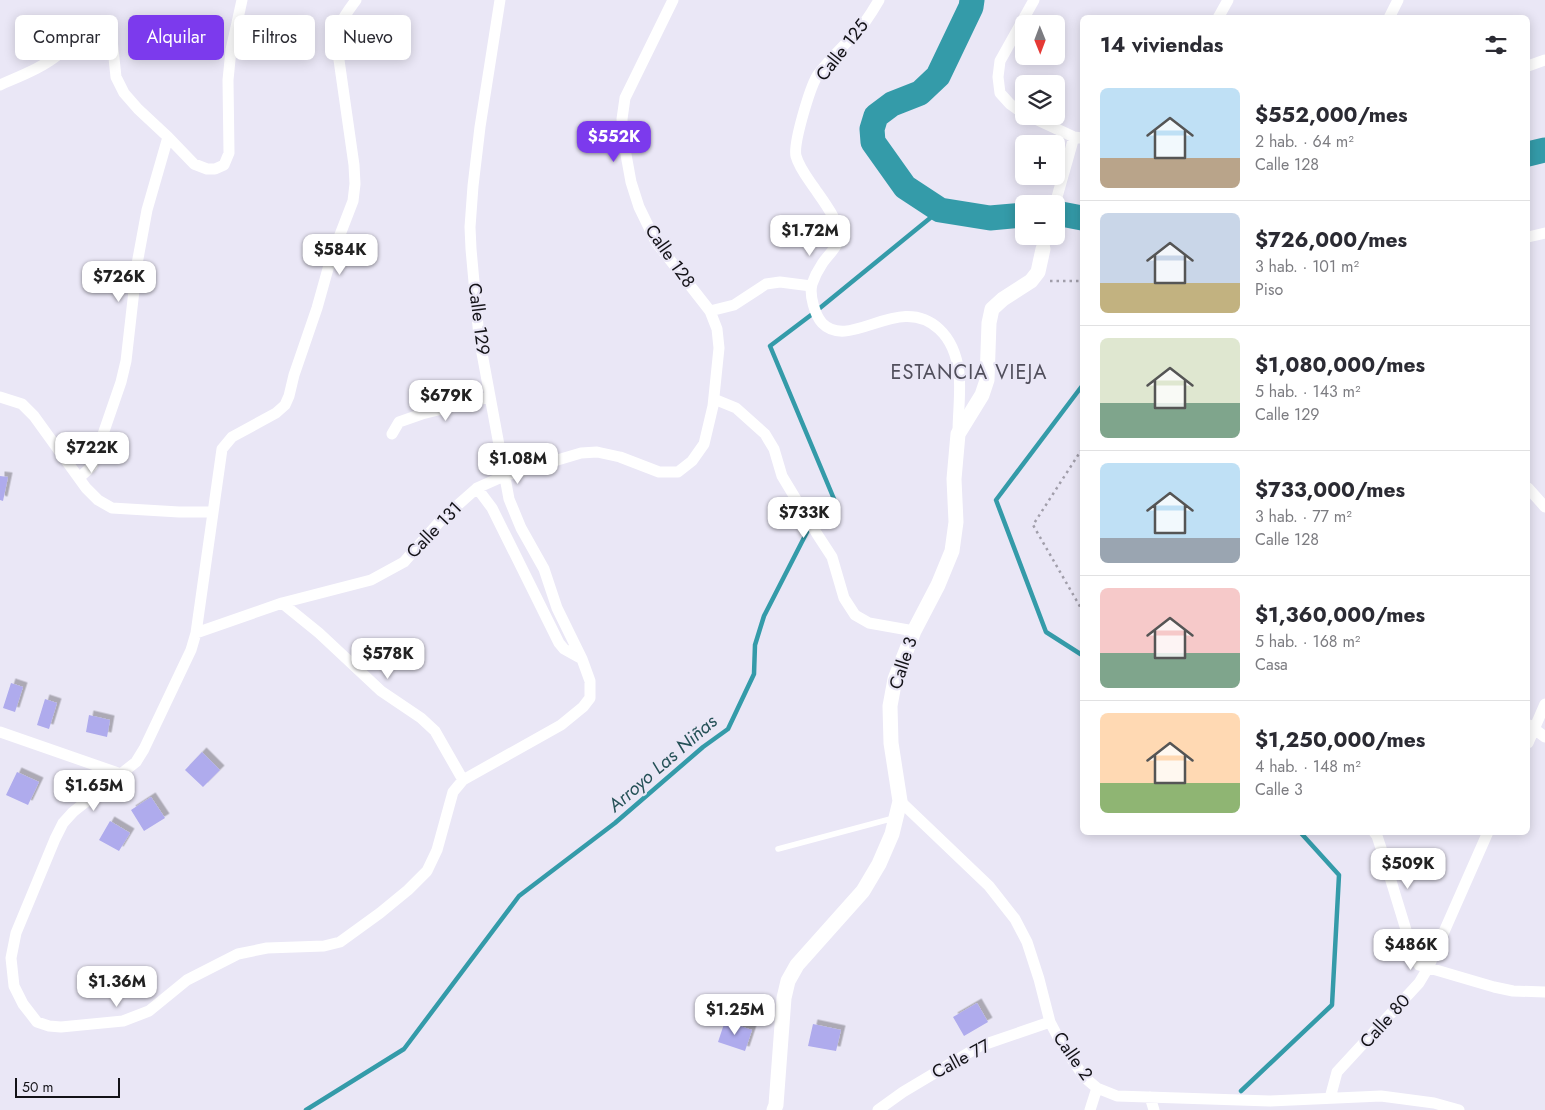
<!DOCTYPE html>
<html lang="es">
<head>
<meta charset="utf-8">
<style>
	:root { --surface:#fff; --page:#f7f7f7; --text:#2b2b33; --muted:#7c7c81; --line:#e1e1e2; --accent:#7c3aed }
	body { margin:0; font-family:Jost,sans-serif; background:var(--page); color:var(--text); height:100vh; display:flex; flex-direction:column; font-size:19px; white-space:nowrap }
	* { box-sizing:border-box; margin:0 }
	p { font-size:16px; color:var(--muted) }
	.icon { flex:none; width:28px; height:28px; fill:none; stroke:currentColor; stroke-width:2; stroke-linecap:round; stroke-linejoin:round }
	.map { position:relative; flex:1; overflow:hidden }
	.drawer { position:absolute; left:1080px; top:15px; width:450px; height:820px; display:flex; flex-direction:column; background:var(--surface); border-radius:8px; box-shadow:0 2px 12px #0003 }
	.drawer>* { flex:none }
	.guide { position:absolute; left:15px; top:15px; width:475px; height:45px; display:flex; gap:10px }
	.needle { width:32px; rotate:179deg }
	.tools { position:absolute; left:1015px; top:15px; display:grid; gap:10px }
	.tools a { display:grid; place-items:center; width:50px; height:50px; border-radius:8px; background:var(--surface); box-shadow:0 2px 12px #0003; font-size:25px }
	.scale { position:absolute; left:15px; bottom:12px; width:105px; box-sizing:border-box; padding-left:5px; border:2px solid #131217; border-top:0; font-size:14px; line-height:18px; white-space:nowrap; color:#131217; -webkit-text-stroke:4px #eae7f6; paint-order:stroke }
	.price { position:absolute; translate:-50% -42px; padding:0 11px; border-radius:10px; background:#fff; color:#222; font-size:16px; line-height:32px; filter:drop-shadow(0 1px 2px #0008) }
	.price::after { content:''; position:absolute; left:50%; top:30px; width:15px; height:11px; margin-left:-8px; background:inherit; clip-path:polygon(0 0,100% 0,50% 100%) }
	.price.on { background:var(--accent); color:#fff }
	ul { padding:0; list-style:none }
	li { display:flex; align-items:center; gap:15px; height:125px; padding:0 20px }
	li+li { border-top:1px solid var(--line) }
	li span { display:grid; place-items:center; flex:none; width:140px; height:100px; border-radius:8px; color:#555 }
	li>.icon { margin-inline-start:auto }
	span .icon { width:60px; height:60px; fill:#fffc; stroke-width:1 }
	li b { font-size:21px }
	h2 { display:flex; justify-content:space-between; align-items:center; height:60px; padding:0 20px; font-size:21px }
	.tag { padding:0 18px; border-radius:8px; background:var(--surface); box-shadow:0 2px 12px #0003; font-size:18px; line-height:45px }
	.tag.on { background:var(--accent); color:#fff }
	.map>svg:first-child { display:block }
	.lines { fill:none; stroke-linecap:round; stroke-linejoin:round }
	.stream { stroke:#349ba9; stroke-width:4.5 }
	.river { stroke:#349ba9; stroke-width:25 }
	.building { fill:#afabed; filter:url(#shadow) }
	.path { stroke:#a19eaa; stroke-width:2.5; stroke-dasharray:2.5 4; stroke-linecap:butt }
	.service { stroke:#fff; stroke-width:5.5 }
	.minor { stroke:#fff; stroke-width:11 }
	.tertiary { stroke:#fff; stroke-width:15 }
	.labels { text-anchor:middle; stroke-width:4.5; stroke-linejoin:round; paint-order:stroke }
	.street-label { font-size:18px; fill:#131217; stroke:#eae7f6 }
	.water-label { font-size:19px; font-style:italic; fill:#255157; stroke:#eae7f6 }
	.quarter-label { font-size:20px; letter-spacing:1px; fill:#514f5c; stroke:#eae7f6 }
</style>
</head>
<body>
<div class="map">
<svg width="1545" height="1110" viewBox="0 0 1545 1110">
	<defs>
		<filter id="shadow"><feDropShadow dx="4.5" dy="-4.5" stdDeviation="0" flood-color="#0004"/></filter>
	</defs>
	<rect width="100%" height="100%" fill="#eae7f6"/>
	<g class="lines">
		<path class="stream" d="M1082,386L996,500L1046,632L1082,655
			M1241,1091L1332,1005L1339,875L1300,832
			M306,1110L404,1049L519,896L615,823L703,747L728,729L754,674L755,645L764,616L808,530L834,499L770,346L815,312L940,210"/>
		<path class="river" d="M972,0L971,7L938,76L920,93L892,104L876,116L872,129L873,142L905,187L940,210L990,218L1024,215
			M1528,154L1545,150
			M1056,213L1082,218"/>
	</g>
	<path class="building" d="M0,476L8,477L3,501L0,500Z
		M11,683L23,687L15,712L3,708Z
		M45,699L57,703L49,729L37,725Z
		M89,715L110,720L107,737L86,732Z
		M202,752L220,770L203,787L185,770Z
		M17,772L39,782L28,805L6,795Z
		M151,797L165,818L144,831L131,810Z
		M110,821L130,833L119,851L99,840Z
		M977,1003L988,1022L964,1036L953,1017Z
		M725,1021L752,1030L745,1051L718,1042Z
		M813,1024L841,1030L836,1051L808,1046Z"/>
	<g class="lines">
		<path class="path" d="M1050,281H1082
			M1082,449L1033,525L1082,610"/>
		<path class="service" d="M778,849L894,818"/>
		<path class="minor" d="M356,0C343,18 338,23 337,46L354,165L355,184L353,201L331,258L317,308L294,375L289,396L285,405L276,413L232,437L222,449L196,633L191,650L144,749L136,762L73,812L63,823L55,839L16,933L11,958L14,986L23,1004L37,1022L49,1026L61,1027L123,1021L149,1011L187,980L238,954L267,948L324,946L340,942L380,913L408,890L427,871L437,850L453,792L463,780L561,725L583,707L590,698V681L582,659L557,608L544,569L521,528L509,499L479,337L471,249L470,227L473,186L480,127L500,0
			M879,0C875,7 870,15 865,22C850,41 831,56 817,76C810,88 793,143 796,156C799,167 806,176 813,186C821,198 842,224 839,239C837,248 827,256 822,264C818,270 814,278 812,284C809,295 815,315 822,323C850,352 899,292 939,329C951,340 957,357 959,373C961,391 958,414 958,433
			M1218,18L1228,0
			M1389,18L1398,0
			M1528,66L1545,60
			M0,85C20,76 42,68 59,54C67,47 70,32 80,27C88,23 99,28 106,30L112,39L116,77L124,93L138,109L168,137L194,164L207,169H215L224,165L229,153L228,80L231,50L242,0
			M1024,114L1010,104L1000,93L998,77L1000,61L1034,0
			M1029,116L1074,137L1082,138
			M1055,204L1074,137
			M1528,237L1545,233
			M1043,249L1047,236
			M710,311L734,305L766,284L780,282L811,286
			M0,397L22,404L34,416L86,488L98,500L112,508L179,512H213
			M714,399L736,408L765,434L774,449L782,476L817,534L832,557L844,598L855,615L869,623L914,631
			M392,434L399,422L422,414L490,397
			M79,478L92,466L121,382L126,361L137,264L147,210L168,137
			M477,488L492,508L559,643L564,649L582,659
			M1528,488L1545,507
			M282,603L319,633L381,691L421,718L435,731L463,780
			M196,633L282,603L371,580L404,562L442,519L477,488L504,476L581,453L597,452L620,457L659,472H678L692,461L704,444L713,406L719,348L717,329L710,311L656,242L639,207L631,182L623,138L622,119L625,98L673,0
			M1529,725L1545,737
			M0,732L121,774
			M1528,743L1545,704
			M900,801L989,886L1015,919L1027,942L1039,979L1050,1022L1061,1043L1084,1077L1097,1088L1117,1096L1270,1101L1381,1096L1434,1103L1459,1110
			M1374,832L1377,836L1381,848L1414,956L1419,965L1494,987L1513,991L1545,992
			M1150,1097L1154,1110
			M1330,1098L1337,1072L1419,983L1428,968L1488,832
			M878,1110L903,1092L980,1046L1050,1022
			M1090,1110L1097,1088"/>
		<path class="tertiary" d="M774,1110L776,1105L784,998L788,981L797,965L863,891L879,864L892,834L900,801L891,743L890,706L895,679L914,631L938,585L952,551L956,522L954,479L958,434L982,395L987,380L989,323L992,309L1003,299L1031,281L1038,272L1043,249"/>
	</g>
	<g class="labels">
		<g class="street-label">
			<text transform="translate(842 50) rotate(-52)" y="6">Calle 125</text>
			<text transform="translate(670 256) rotate(55)" y="6">Calle 128</text>
			<text transform="translate(479 319) rotate(83)" y="6">Calle 129</text>
			<text transform="translate(434 530) rotate(-46)" y="6">Calle 131</text>
			<text transform="translate(903 663) rotate(-72)" y="6">Calle 3</text>
			<text transform="translate(1385 1021) rotate(-48)" y="6">Calle 80</text>
			<text transform="translate(1073 1056) rotate(55)" y="6">Calle 2</text>
			<text transform="translate(961 1059) rotate(-28)" y="6">Calle 77</text>
		</g>
		<g class="water-label">
			<text transform="translate(662 763) rotate(-41)" y="7">Arroyo Las Niñas</text>
		</g>
		<g class="quarter-label">
			<text x="969" y="379">ESTANCIA VIEJA</text>
		</g>
	</g>
</svg>
<div class="tools">
<a><svg class="needle" viewBox="-14 -14 28 28"><path d="M0-13l5 13h-10z" fill="#e53935"/><path d="M0 13l5-13h-10z" fill="#7c7c81"/></svg></a>
<a><svg class="icon" aria-label="layers" viewBox="0 0 24 24"><path d="M12 4l9 5-9 5-9-5zM3 14l9 5 9-5"/></svg></a>
<a>+</a>
<a>−</a>
</div>
<div class="scale">50 m</div>
<b class="price on" style="left:614px;top:163px">$552K</b>
<b class="price" style="left:810px;top:257px">$1.72M</b>
<b class="price" style="left:340px;top:276px">$584K</b>
<b class="price" style="left:119px;top:303px">$726K</b>
<b class="price" style="left:446px;top:422px">$679K</b>
<b class="price" style="left:92px;top:474px">$722K</b>
<b class="price" style="left:518px;top:485px">$1.08M</b>
<b class="price" style="left:804px;top:539px">$733K</b>
<b class="price" style="left:388px;top:680px">$578K</b>
<b class="price" style="left:94px;top:812px">$1.65M</b>
<b class="price" style="left:1408px;top:890px">$509K</b>
<b class="price" style="left:1411px;top:971px">$486K</b>
<b class="price" style="left:117px;top:1008px">$1.36M</b>
<b class="price" style="left:735px;top:1036px">$1.25M</b>
<div class="guide">
<a class="tag">Comprar</a>
<a class="tag on">Alquilar</a>
<a class="tag">Filtros</a>
<a class="tag">Nuevo</a>
</div>
<section class="drawer">
<h2>14 viviendas<svg class="icon" aria-label="filters" viewBox="0 0 24 24"><path d="M4 7h16M4 17h16"/><circle cx="9" cy="7" r="2"/><circle cx="15" cy="17" r="2"/></svg></h2>
<ul>
<li><span style="background:linear-gradient(#bfe0f5 70%,#b9a48a 0)"><svg class="icon" aria-label="home" viewBox="0 0 24 24"><path d="M3 11l9-7 9 7M6 9v11h12V9"/></svg></span><div><b>$552,000/mes</b><p>2 hab. · 64 m²</p><p>Calle 128</p></div></li>
<li><span style="background:linear-gradient(#c9d6e8 70%,#c2b280 0)"><svg class="icon" aria-label="home" viewBox="0 0 24 24"><path d="M3 11l9-7 9 7M6 9v11h12V9"/></svg></span><div><b>$726,000/mes</b><p>3 hab. · 101 m²</p><p>Piso</p></div></li>
<li><span style="background:linear-gradient(#dfe7d0 65%,#7fa58c 0)"><svg class="icon" aria-label="home" viewBox="0 0 24 24"><path d="M3 11l9-7 9 7M6 9v11h12V9"/></svg></span><div><b>$1,080,000/mes</b><p>5 hab. · 143 m²</p><p>Calle 129</p></div></li>
<li><span style="background:linear-gradient(#bfe0f5 75%,#9aa5b1 0)"><svg class="icon" aria-label="home" viewBox="0 0 24 24"><path d="M3 11l9-7 9 7M6 9v11h12V9"/></svg></span><div><b>$733,000/mes</b><p>3 hab. · 77 m²</p><p>Calle 128</p></div></li>
<li><span style="background:linear-gradient(#f6c9c9 65%,#7fa58c 0)"><svg class="icon" aria-label="home" viewBox="0 0 24 24"><path d="M3 11l9-7 9 7M6 9v11h12V9"/></svg></span><div><b>$1,360,000/mes</b><p>5 hab. · 168 m²</p><p>Casa</p></div></li>
<li><span style="background:linear-gradient(#ffd9b3 70%,#8fb573 0)"><svg class="icon" aria-label="home" viewBox="0 0 24 24"><path d="M3 11l9-7 9 7M6 9v11h12V9"/></svg></span><div><b>$1,250,000/mes</b><p>4 hab. · 148 m²</p><p>Calle 3</p></div></li>
</ul>
</section>
</div>
</body>
</html>
